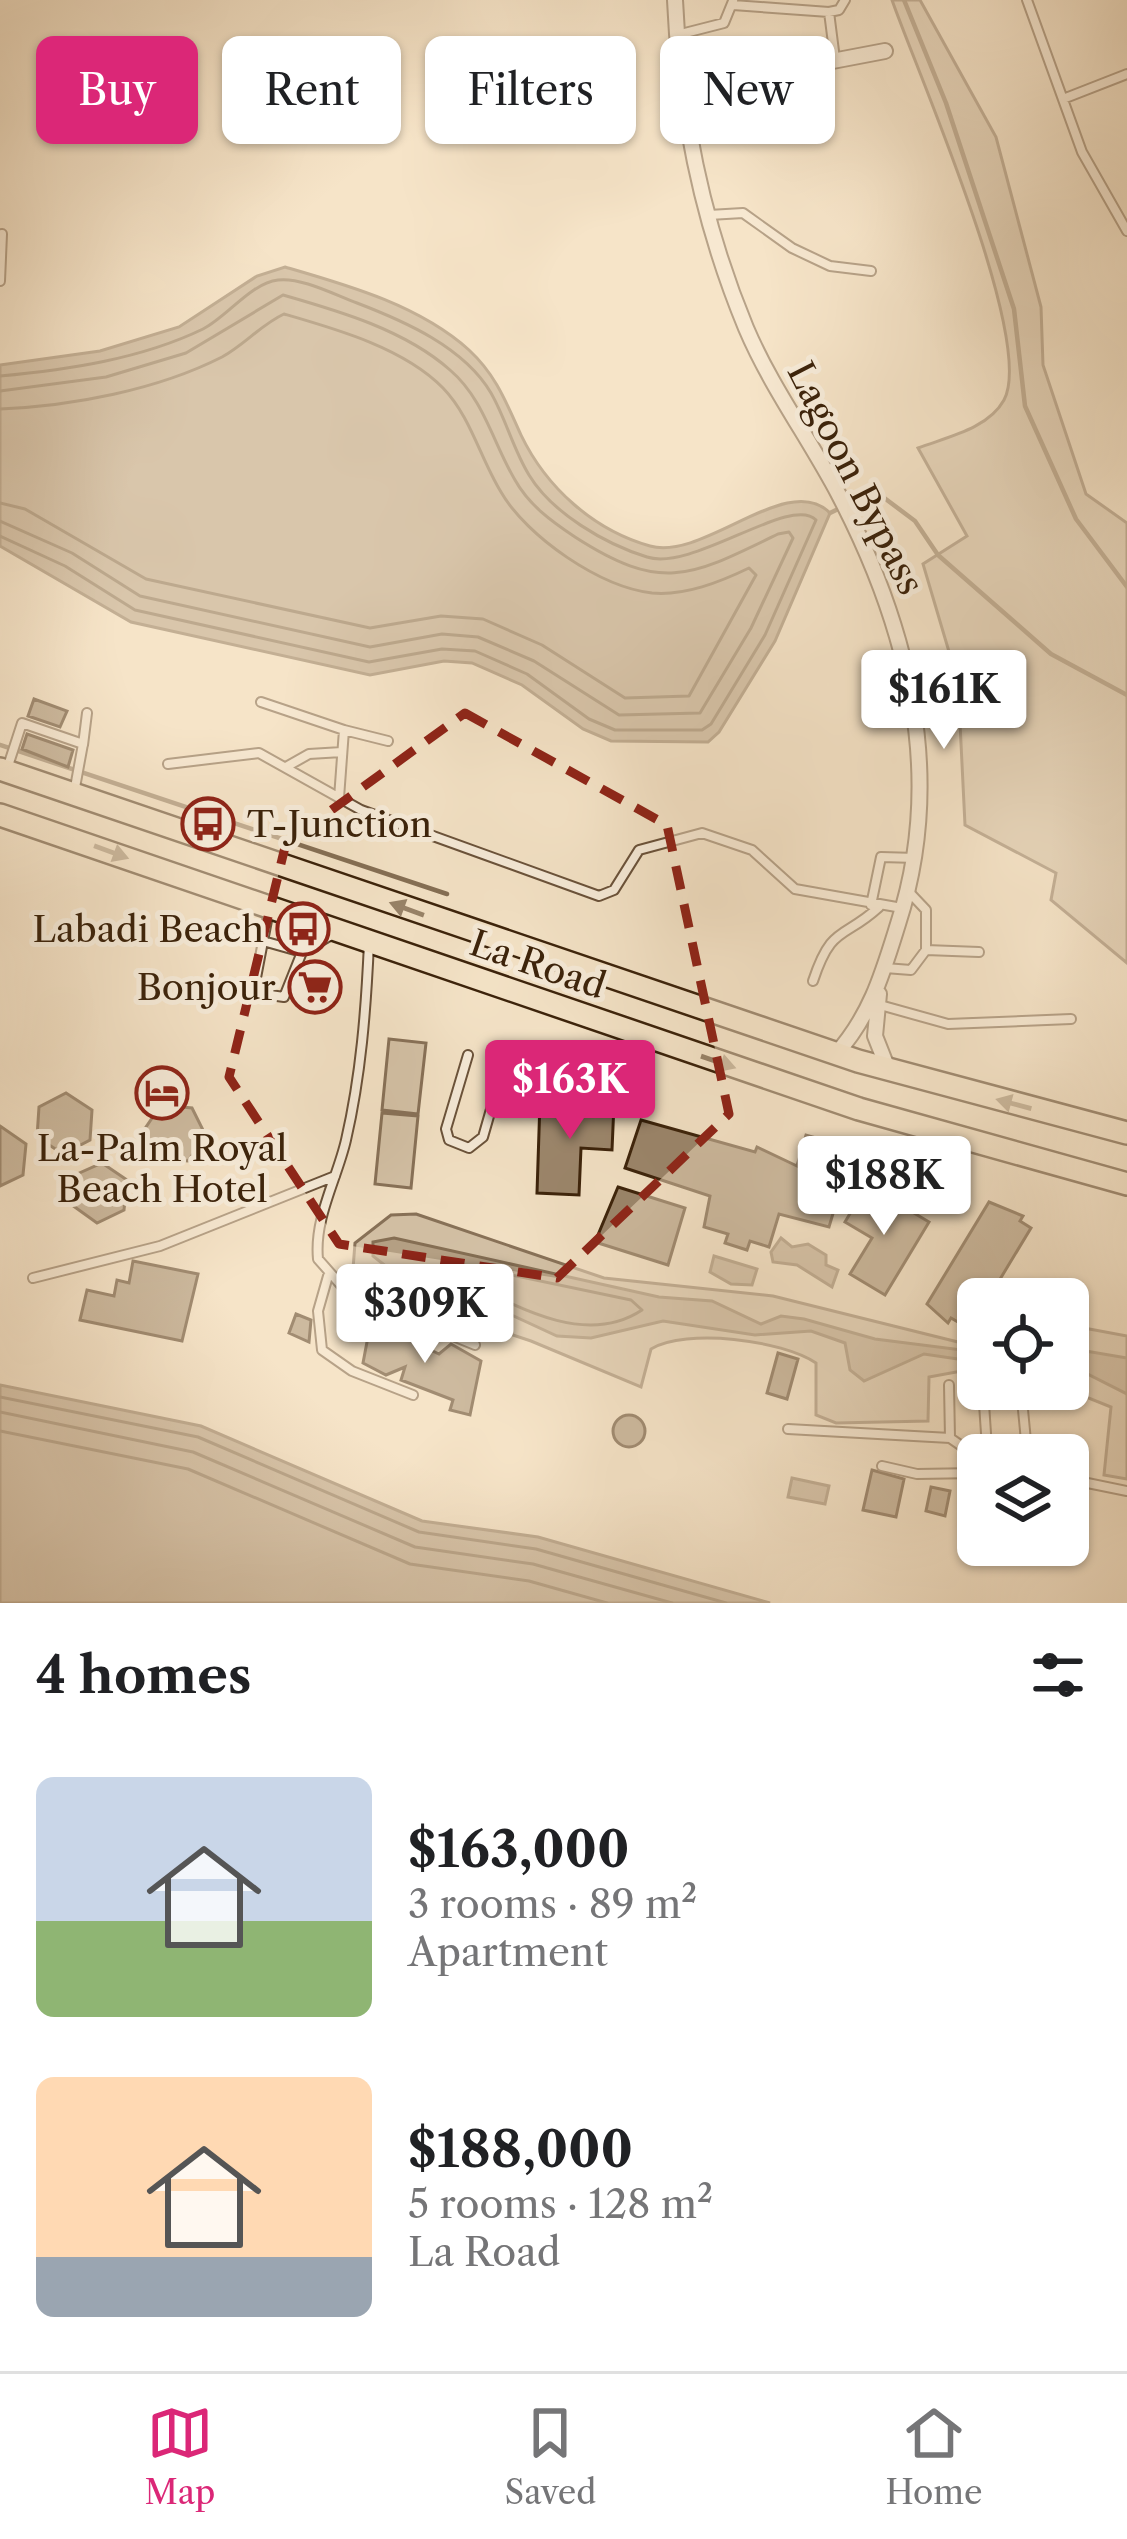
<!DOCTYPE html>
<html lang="en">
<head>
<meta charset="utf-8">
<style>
	:root { --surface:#fff; --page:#f6f6f6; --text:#202124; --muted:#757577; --line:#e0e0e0; --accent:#db2777 }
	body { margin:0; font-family:"Libre Caslon Text",serif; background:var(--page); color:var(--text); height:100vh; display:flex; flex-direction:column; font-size:45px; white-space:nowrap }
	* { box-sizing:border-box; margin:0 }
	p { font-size:39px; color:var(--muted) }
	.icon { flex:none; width:66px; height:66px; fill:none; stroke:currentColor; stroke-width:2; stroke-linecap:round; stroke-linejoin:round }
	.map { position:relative; height:1603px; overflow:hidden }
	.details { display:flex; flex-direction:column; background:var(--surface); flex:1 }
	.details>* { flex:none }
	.banner { position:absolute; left:36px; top:36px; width:1056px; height:108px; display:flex; gap:24px }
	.buttons { position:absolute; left:957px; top:1278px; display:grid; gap:24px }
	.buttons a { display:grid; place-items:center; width:132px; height:132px; border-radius:18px; background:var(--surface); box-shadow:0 3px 9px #0004; font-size:60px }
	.price { position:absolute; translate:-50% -102px; padding:0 27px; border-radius:12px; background:#fff; color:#222; font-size:39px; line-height:78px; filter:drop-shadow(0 3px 6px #0008) }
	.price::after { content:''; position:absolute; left:50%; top:72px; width:36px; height:27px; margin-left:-18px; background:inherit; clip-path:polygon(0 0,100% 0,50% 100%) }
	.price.selected { background:var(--accent); color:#fff }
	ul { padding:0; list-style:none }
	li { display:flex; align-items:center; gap:36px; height:300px; padding:0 36px }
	li span { display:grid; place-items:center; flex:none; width:336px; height:240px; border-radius:18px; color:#555 }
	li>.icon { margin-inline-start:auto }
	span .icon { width:144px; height:144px; fill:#fffc; stroke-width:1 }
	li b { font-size:51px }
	h2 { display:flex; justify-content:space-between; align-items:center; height:144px; padding:0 36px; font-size:51px }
	.tag { padding:0 42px; border-radius:18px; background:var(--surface); box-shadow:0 3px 9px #0004; font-size:42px; line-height:108px }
	.tag.selected { background:var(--accent); color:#fff }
	.dock { display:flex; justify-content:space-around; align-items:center; height:168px; border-top:3px solid var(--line); background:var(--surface); font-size:33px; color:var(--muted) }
	.dock a { display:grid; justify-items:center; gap:6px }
	.dock .selected { color:var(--accent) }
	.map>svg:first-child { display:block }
	.green { fill:#d5c3a8; stroke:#887259; stroke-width:3 }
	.water { fill:#b6a287; stroke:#856f55; stroke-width:3 }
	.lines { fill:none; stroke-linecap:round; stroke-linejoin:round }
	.shore { stroke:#786248; stroke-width:3 }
	.stream { stroke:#856f55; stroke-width:4.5 }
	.building { fill:#9c876d; stroke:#3b220a; stroke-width:3 }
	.service-casing { stroke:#6a523a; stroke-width:12 }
	.minor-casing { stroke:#6a523a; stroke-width:18 }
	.primary-casing { stroke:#3b220a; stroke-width:26 }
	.service { stroke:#f8eddb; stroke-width:8 }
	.minor { stroke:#f8eddb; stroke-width:14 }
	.primary { stroke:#f5e4c8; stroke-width:21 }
	.oneway { fill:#988369 }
	.marked { fill:none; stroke:#8f2418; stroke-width:9; stroke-dasharray:24 15; stroke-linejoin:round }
	.labels { text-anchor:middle; stroke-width:10; stroke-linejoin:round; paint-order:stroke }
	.street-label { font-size:36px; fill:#3b220a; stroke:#f8eddb }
	.poi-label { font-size:36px; fill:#3b220a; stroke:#f8eddb; text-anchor:end }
</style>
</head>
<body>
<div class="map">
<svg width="1127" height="1603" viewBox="0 0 1127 1603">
	<rect width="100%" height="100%" fill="#f5e4c8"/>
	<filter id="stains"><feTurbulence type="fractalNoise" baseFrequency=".00167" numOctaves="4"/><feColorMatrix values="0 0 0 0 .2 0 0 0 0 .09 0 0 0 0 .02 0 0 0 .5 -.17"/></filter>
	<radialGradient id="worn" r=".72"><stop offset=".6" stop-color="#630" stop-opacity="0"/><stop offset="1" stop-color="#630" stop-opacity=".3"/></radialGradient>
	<path class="green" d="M892,0H920L996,137L1041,307L1043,365L1086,494L1127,523V963L1051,900L1056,873L965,825L958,682L923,564L967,536L918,448C947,437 988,429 1004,400C1036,341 917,72 892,0Z
		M389,1039L426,1043L418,1114L382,1110Z
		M382,1113L418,1116L411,1188L375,1184Z
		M416,1214L604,1278L773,1296L978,1347V1368L929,1377L928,1421L836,1423L816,1415V1363C782,1340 686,1328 651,1349L641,1387L531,1341L375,1289L353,1269L355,1243L391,1215Z
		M1068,1325L1127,1336V1479L1104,1475L1111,1407L1069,1390L1027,1392L1068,1389Z"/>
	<path class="water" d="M285,267C347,285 419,305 469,350C496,375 506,402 521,435C546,487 593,530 650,546C705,561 788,470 830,513L775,641L719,732L708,742L611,741L583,729L522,685L472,663L444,661L370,675L131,622L0,546V365L100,351L179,327L257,276Z
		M394,1238L659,1297L712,1301L761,1324L781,1316L804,1319L875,1339L978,1352V1362L924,1354L864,1381L850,1370L845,1343L811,1331L755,1335L663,1321L591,1338L557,1336L442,1283L397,1275L373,1256V1242Z
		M781,1238L792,1247L808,1244L826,1255V1265L838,1270L832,1287L797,1265L773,1262L771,1252Z
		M714,1256L757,1269L752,1285L731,1284L710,1272Z
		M1068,1348L1127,1358V1394L1068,1364Z
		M0,1385L201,1426L422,1521L538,1537L770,1603H0Z
		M792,1478L829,1486L825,1504L788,1497Z"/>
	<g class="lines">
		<path class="shore" d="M0,376C67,370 141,359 203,329C227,317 251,283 278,280C301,277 335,295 357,303C404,321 464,347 491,393C506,419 513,449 529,475C552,513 605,544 647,557C693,572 791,494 816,520L765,635L711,724L702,730H615L589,719L527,674L475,651L442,649L369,662L135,610L65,566L0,536
			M0,391L106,377L186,353L283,295C339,311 405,330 450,370C484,399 493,443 515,480C529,505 551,521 575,537C662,593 690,577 778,534L789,532L793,538L751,628L700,713L619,715L534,661L478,637L442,634L370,647L140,596L72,553L0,521
			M0,409C72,406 157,390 222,357C244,345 262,324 284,314C336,329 404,348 443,388C471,417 480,458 501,492C527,537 600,587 652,593C685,596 720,582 749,568L756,575L689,696L625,698L542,645L483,619L441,616L370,628L146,579L25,509L0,503
			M459,1264L631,1300L642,1310C583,1349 510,1303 455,1275L452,1268Z
			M0,1397L198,1437L419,1532L536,1549L726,1603
			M0,1412L193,1452L415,1547L533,1564L672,1603
			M0,1431L188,1469L410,1564L529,1581L607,1603"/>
		<path class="stream" d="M904,0L946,103L1014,309L1025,406L1076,519L1127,587
			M830,513L875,491L915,521L938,555L1051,654L1127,695
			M0,745L447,894"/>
	</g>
	<path class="building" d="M34,699L67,711L60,727L28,716Z
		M27,734L73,750L68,767L22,749Z
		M66,1093L92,1110L90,1140L63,1154L37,1137L39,1107Z
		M540,1101L614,1104L612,1150L581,1148L579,1195L537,1193Z
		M161,1105L192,1108L206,1136L188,1161L157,1159L144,1130Z
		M641,1120L755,1152L757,1147L797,1166L806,1135L830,1142L820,1173L843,1180L829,1227L779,1214L769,1247L750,1241L747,1250L725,1243L728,1234L704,1227L710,1196L625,1168Z
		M0,1126L26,1144L23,1175L0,1186Z
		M102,1163L127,1180L124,1210L97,1223L72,1205L75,1175Z
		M867,1185L929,1222L885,1295L850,1274L872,1238L845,1222Z
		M618,1187L685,1208L668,1265L595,1242Z
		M989,1202L1023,1216L1020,1221L1031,1228L988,1299H978V1316L970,1329L951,1318L948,1323L927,1304Z
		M133,1261L198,1274L182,1341L80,1320L87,1290L114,1296L117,1280L129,1283Z
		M296,1314L311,1320L309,1342L289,1333Z
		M371,1321L439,1354L451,1344L481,1361L470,1415L450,1410L453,1400L401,1380L405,1367L386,1375L363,1363Z
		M778,1353L798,1359L787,1399L767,1393Z
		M613 1431a16 16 0 1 1 32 0a16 16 0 1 1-32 0Z
		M872,1470L904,1479L896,1517L863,1510Z
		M931,1487L950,1491L945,1516L926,1511Z"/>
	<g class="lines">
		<g class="service-casing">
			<path id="service" d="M1027,0L1082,152L1127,231
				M733,5L829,12L839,10L845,0
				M829,12L835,59
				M677,35L724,23L733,1
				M1063,99L1127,74
				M709,215L743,213L792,248L830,266L871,271
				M0,281L2,234
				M261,702L344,730
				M83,745L87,713
				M168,764L259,753L361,810L599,896L614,890L639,850L702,833L752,850L795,889L902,908
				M8,766L22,723L83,744L74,793
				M286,767L309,754L342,752
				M339,798L344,730L388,741
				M871,905L881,857L916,858
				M269,910L255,983L263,994L284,997L302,952L333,934
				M263,941L302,952
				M369,943C366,1010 361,1075 346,1140C337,1179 314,1218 318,1259L348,1293L475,1345
				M926,950L979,952
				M885,968L911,970L926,950V910L908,891
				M813,981C832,924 843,940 879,907
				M880,1005L948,1024L1071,1019
				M468,1055L446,1129L449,1140L469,1148L483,1137L504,1064
				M328,1276L318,1311L322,1350L352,1371L413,1395
				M33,1278L160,1246L335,1176
				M949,1385L950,1438L966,1449L1021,1446L1026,1441L1021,1389
				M983,1389L987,1448
				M788,1429L950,1438
				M882,1466L917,1474L978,1473
				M1068,1479L1127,1491"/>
		</g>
		<g class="minor-casing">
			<path id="minor" d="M675,0C680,114 702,222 746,328C771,387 809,438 839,495C909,629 946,776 898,924C883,972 871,1015 836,1054
				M679,75L801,67L885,51
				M879,994L875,1036L888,1069"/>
		</g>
		<g class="primary-casing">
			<path id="primary" d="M0,769L858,1061L1127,1133
				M0,815L859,1109L1127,1184"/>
		</g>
		<use href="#service" class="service"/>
		<use href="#minor" class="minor"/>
		<use href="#primary" class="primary"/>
	</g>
	<defs><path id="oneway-solid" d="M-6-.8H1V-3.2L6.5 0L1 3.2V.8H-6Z" transform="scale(3)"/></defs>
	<g class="oneway">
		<use href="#oneway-solid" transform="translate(111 852) rotate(20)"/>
		<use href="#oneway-solid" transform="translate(407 909) rotate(-160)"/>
		<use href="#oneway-solid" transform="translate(718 1062) rotate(19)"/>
		<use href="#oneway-solid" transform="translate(1014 1104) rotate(-165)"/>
	</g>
	<path d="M0 0H1127V1603H0ZM465,713L667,825L729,1114L557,1278L339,1244L229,1077L286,843Z" fill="#f5e4c8" fill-opacity=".55" fill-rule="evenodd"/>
	<path class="marked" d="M465,713L667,825L729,1114L557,1278L339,1244L229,1077L286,843Z"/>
	<defs>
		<g id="bus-ring" transform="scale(2.7)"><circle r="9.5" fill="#f8eddb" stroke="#8f2418" stroke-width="1.5"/><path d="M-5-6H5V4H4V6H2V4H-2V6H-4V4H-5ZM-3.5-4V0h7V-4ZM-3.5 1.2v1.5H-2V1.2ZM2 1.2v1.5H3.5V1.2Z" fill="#8f2418"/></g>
		<g id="supermarket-ring" transform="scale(2.7)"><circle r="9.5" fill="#f8eddb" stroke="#8f2418" stroke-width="1.5"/><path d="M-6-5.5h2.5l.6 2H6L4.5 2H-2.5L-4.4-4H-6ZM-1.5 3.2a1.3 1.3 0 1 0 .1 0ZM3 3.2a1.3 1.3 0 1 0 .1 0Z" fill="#8f2418"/></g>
		<g id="hotel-ring" transform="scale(2.7)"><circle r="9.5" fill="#f8eddb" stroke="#8f2418" stroke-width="1.5"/><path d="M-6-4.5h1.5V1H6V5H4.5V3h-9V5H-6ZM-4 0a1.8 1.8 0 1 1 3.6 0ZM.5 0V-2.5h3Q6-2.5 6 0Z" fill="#8f2418"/></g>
	</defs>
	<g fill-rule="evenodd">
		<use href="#bus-ring" x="208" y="824"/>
		<use href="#bus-ring" x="303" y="929"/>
		<use href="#supermarket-ring" x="315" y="987"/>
		<use href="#hotel-ring" x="162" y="1093"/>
	</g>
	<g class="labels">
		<g class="street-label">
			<text transform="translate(856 478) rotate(63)" y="13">Lagoon Bypass</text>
			<text transform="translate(538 964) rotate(19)" y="13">La Road</text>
		</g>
		<g class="poi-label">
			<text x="247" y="837" text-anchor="start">T-Junction</text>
			<text x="264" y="942">Labadi Beach</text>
			<text x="276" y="1000">Bonjour</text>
			<text x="162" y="1161" text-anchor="middle">La-Palm Royal<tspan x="162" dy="41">Beach Hotel</tspan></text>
		</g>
	</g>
	<rect width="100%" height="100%" filter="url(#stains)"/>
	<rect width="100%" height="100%" fill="url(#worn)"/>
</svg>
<div class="buttons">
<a><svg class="icon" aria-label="locate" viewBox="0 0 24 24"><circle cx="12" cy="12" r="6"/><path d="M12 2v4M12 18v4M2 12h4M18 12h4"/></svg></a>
<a><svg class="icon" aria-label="layers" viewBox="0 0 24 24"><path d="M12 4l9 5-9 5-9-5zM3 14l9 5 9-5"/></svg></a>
</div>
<b class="price" style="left:944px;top:752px">$161K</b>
<b class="price selected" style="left:570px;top:1142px">$163K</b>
<b class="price" style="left:884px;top:1238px">$188K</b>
<b class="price" style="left:425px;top:1366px">$309K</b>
<div class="banner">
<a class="tag selected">Buy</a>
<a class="tag">Rent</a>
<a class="tag">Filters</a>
<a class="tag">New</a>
</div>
</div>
<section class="details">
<h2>4 homes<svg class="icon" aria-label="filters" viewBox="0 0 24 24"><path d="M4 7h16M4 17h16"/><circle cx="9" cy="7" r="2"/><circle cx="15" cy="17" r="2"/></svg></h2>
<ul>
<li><span style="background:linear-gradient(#c9d6e8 60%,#8fb573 0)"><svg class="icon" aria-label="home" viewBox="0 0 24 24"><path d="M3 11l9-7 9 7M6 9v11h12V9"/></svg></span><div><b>$163,000</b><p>3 rooms · 89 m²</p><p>Apartment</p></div></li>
<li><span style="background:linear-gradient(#ffd9b3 75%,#9aa5b1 0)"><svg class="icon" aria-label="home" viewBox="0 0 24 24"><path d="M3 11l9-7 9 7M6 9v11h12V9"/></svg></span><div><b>$188,000</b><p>5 rooms · 128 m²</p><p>La Road</p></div></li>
</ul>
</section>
<nav class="dock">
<a class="selected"><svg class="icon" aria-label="map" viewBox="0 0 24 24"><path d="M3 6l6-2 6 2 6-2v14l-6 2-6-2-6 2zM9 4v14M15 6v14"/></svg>Map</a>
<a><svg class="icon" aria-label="saved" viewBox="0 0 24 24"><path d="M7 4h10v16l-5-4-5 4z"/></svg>Saved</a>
<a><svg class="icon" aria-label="home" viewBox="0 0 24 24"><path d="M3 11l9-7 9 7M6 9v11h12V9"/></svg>Home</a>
</nav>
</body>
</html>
